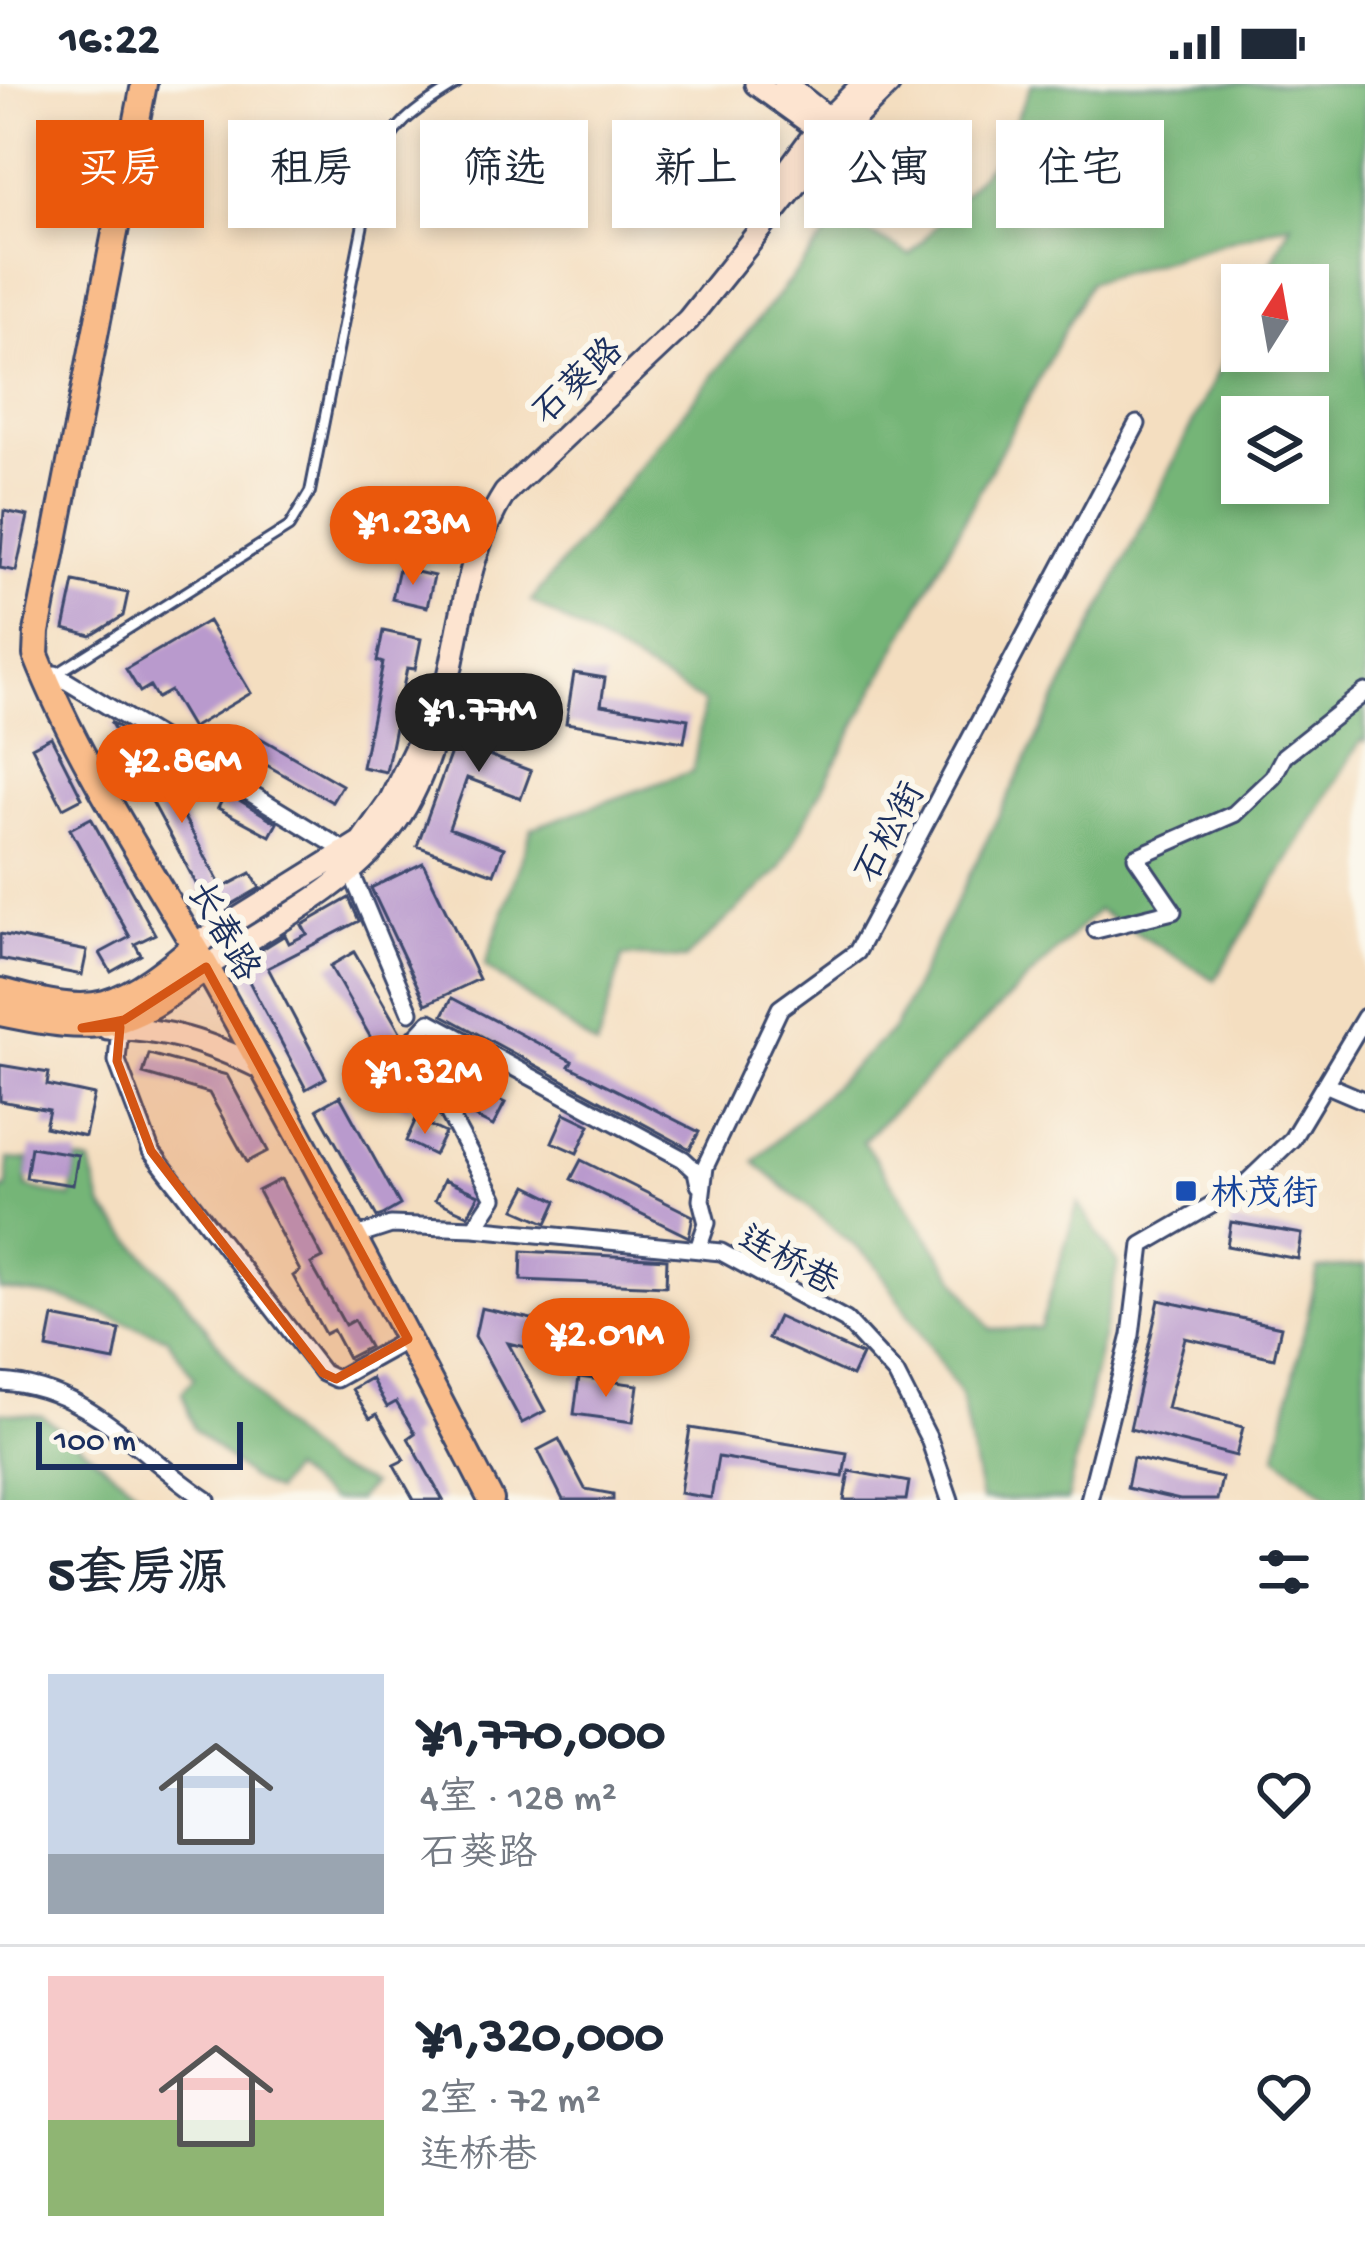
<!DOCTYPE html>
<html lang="zh">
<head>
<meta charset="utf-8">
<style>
	:root { --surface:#fff; --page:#f6f6f7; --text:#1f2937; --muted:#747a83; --line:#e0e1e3; --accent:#ea580c }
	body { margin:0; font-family:"Gochi Hand","LXGW WenKai TC",sans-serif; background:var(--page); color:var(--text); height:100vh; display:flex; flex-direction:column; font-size:45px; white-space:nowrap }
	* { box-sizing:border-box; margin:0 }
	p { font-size:39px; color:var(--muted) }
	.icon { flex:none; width:66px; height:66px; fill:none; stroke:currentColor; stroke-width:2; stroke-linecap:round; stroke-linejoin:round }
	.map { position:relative; height:1416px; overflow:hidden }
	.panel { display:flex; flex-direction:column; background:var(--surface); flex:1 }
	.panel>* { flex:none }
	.guide { position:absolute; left:36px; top:36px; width:1293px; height:108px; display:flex; gap:24px }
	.needle { width:78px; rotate:11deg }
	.tools { position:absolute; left:1221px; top:180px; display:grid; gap:24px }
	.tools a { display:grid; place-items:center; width:108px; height:108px; border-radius:0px; background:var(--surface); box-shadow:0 6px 18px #0003; font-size:60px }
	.scale { position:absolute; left:36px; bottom:30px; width:207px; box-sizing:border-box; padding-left:12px; border:6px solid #1b2f5e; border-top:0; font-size:33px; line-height:42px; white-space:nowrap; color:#1b2f5e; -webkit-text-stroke:9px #fbf7ec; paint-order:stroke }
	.price { position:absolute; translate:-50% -102px; padding:0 27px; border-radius:42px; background:var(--accent); color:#fff; font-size:39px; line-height:78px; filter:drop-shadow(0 3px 6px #0008) }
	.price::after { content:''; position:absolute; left:50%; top:72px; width:36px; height:27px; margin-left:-18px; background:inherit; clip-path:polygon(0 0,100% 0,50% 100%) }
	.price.current { background:#222; color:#fff }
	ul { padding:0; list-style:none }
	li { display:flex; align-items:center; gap:36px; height:300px; padding:0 48px }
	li+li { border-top:3px solid var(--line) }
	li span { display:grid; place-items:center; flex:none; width:336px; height:240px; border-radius:0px; color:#555 }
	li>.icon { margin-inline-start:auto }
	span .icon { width:144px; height:144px; fill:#fffc; stroke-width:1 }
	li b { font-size:51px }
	h2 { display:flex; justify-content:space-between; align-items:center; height:144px; padding:0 48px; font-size:51px }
	.chip { padding:0 42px; border-radius:0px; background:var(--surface); box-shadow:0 6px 18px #0003; font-size:42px; line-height:108px }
	.chip.current { background:var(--accent); color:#fff }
	.status { display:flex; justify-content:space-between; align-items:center; height:84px; padding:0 60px; background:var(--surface); direction:ltr }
	.status svg { height:33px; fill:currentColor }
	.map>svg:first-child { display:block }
	.forest { fill:#74b577; stroke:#48726a; stroke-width:3; fill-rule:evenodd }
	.building { fill:#b99acd }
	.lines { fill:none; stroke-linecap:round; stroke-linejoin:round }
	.lane-casing { stroke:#3c496d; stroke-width:14 }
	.street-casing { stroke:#3c496d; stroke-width:21 }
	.secondary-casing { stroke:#3c496d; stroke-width:27 }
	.primary-casing { stroke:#3c496d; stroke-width:30 }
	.lane { stroke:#fff; stroke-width:8 }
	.street { stroke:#fff; stroke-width:15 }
	.secondary { stroke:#fde4d0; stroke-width:21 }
	.primary { stroke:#f9bc8a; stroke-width:24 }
	.marked { fill:#d45514; fill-opacity:0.2; stroke:#d45514; stroke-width:9; stroke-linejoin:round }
	.transit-dot { fill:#1a4fb4; stroke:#fbf7ec; stroke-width:4.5 }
	.labels { text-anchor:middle; stroke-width:12; stroke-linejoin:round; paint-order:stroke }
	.street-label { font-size:36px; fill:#1b2f5e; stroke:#fbf7ec }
	.transit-label { font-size:36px; fill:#164399; stroke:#fbf7ec; text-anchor:start }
</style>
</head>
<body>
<div class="status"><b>16:22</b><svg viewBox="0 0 49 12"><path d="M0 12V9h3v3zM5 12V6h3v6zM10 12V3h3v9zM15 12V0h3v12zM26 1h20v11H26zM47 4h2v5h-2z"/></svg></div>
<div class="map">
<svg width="1365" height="1416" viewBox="0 0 1365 1416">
	<rect width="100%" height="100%" fill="#fbf7ec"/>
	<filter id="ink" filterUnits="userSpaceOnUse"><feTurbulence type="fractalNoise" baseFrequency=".00833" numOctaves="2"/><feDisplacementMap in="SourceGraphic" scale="24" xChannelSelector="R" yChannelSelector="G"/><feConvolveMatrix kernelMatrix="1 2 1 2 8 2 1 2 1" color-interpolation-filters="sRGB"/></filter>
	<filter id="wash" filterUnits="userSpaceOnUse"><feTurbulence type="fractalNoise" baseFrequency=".004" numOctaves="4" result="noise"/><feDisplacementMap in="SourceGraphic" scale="48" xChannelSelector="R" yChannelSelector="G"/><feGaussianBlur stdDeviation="2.7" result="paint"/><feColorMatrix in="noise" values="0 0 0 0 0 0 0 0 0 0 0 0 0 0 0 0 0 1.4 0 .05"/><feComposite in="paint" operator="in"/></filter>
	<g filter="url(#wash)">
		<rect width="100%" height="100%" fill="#f4dec0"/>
		<path class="forest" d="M1032,0H1365V657L1361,656L1215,896L1098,826L863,1057L991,1246L1040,1244L1078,1119L1118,1180L1067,1416H981L961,1311L874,1178L754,1078L894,944L1242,239V267H1308V201H1261L1291,139L1090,198L779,786L685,875L623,872L597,963L485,882L532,744L693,687L704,619L531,517L841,133L910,171L1001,68ZM1242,333H1308V399H1242Z
			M8,1075L28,1076L26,1103L71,1114L77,1077L91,1080L103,1124L181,1211L278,1339L326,1382L372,1400L357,1416H330L290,1386L275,1407L249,1393L194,1345L182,1308L194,1294L167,1254L61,1214L0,1206V1105H7Z
			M1365,1181V1416H1333L1276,1372L1318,1185Z
			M0,1328L43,1332L149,1416L0,1415Z"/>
		<g id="blocks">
			<path class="building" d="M416,413L455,423L448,451L409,442Z
				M4,427L28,432L16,487L0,484Z
				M399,484L434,492L427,523L392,515Z
				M74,498L128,509L123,532L91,552L64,545Z
				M208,537L251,609L192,644L170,607L157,614L150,602L140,608L126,585Z
				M383,547L421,555L415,585L407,584L386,688L362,683L383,579L377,577Z
				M574,589L605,594L601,621L688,635L684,658L566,639Z
				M476,599L552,627L543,652L490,632L478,667L531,687L521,714L467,694L449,744L504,764L494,790L417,762Z
				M110,638L171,675L157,683L222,804L251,789L260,804L229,822L225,813L208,822L146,706L150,704Z
				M257,652L342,701L332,718L247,670Z
				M51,653L82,714L63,724L32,663Z
				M226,708L277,739L270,752L218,724Z
				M91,734L155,850L135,860L141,871L111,888L100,869L130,853L70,745Z
				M423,779L479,895L426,920L371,804Z
				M349,814L359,837L268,884L326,994L306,1005L244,888L262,879L256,869L285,851L289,859L307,850L302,841Z
				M0,850L87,867L82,891L0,875Z
				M354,868L403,953L404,966L384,977L330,882Z
				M452,914L572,977L569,982L699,1048L690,1065L443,931Z
				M439,963L479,982L472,997L436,980L433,975Z
				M149,970L227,991L268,1067L247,1078L209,1009L143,990Z
				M0,981L49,989L47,1001L94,1011L85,1052L45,1043L49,1026L0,1017Z
				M390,988L419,1002L408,1025L379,1011Z
				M475,1004L505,1019L493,1042L463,1027Z
				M340,1012L400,1121L383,1131L377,1133L317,1025Z
				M565,1029L590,1041L577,1069L552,1058Z
				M416,1035L445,1049L434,1071L406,1057Z
				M31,1063L78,1071L73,1101L26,1094Z
				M581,1076L693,1132L689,1153L571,1095Z
				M281,1095L323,1174L311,1180L345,1241L354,1236L369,1263L348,1274L333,1246L325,1250L293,1192L300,1187L258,1107Z
				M444,1096L479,1111L468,1131L435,1116Z
				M527,1102L557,1117L547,1139L515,1125Z
				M1231,1138L1302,1150L1298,1175L1227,1162Z
				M522,1167L667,1175L666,1202L521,1196Z
				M1159,1216L1281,1243L1274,1274L1185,1254L1167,1324L1243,1343L1236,1372L1130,1345Z
				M481,1224L554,1240L547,1268L508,1259L545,1327L522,1339L475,1252Z
				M53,1233L120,1246L114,1277L47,1264Z
				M778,1233L862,1271L852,1292L768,1254Z
				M579,1293L638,1301L633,1338L574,1330Z
				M371,1294L387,1323L396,1318L415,1349L408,1354L443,1416H414L394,1381L404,1376L377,1330L370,1334L352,1305Z
				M690,1344L847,1369L843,1393L718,1373L711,1414L680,1409Z
				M559,1355L585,1405L613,1410V1416H563L538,1366Z
				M1133,1374L1222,1394L1217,1416H1180L1127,1404Z
				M849,1387L909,1398L906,1416H844Z"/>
		</g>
	</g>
	<g filter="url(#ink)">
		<use href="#blocks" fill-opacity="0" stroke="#3c496d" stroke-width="3"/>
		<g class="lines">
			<g class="lane-casing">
				<path id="lane" d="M58,589L289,443L310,408L374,84C392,39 417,25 457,0"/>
			</g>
			<g class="street-casing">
				<path id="street" d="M55,590L347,768L351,788L410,928
					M1096,846L1173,827L1136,773L1234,730L1273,693L1284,672L1365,608
					M120,943L117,977L151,1067L323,1289L336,1295L408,1255
					M1325,1000L1365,1017
					M474,1144L494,1114L416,968L415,954L430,938L683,1075L696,1087L699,1101
					M354,1153L391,1141L474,1144L721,1168L846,1236L896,1290L929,1355L950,1416
					M698,1165L707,1139L701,1116L705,1083L780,924L857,868L1137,340
					M0,1298C90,1303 137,1370 207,1416
					M1089,1416L1131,1251L1142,1161L1241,1104L1292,1055L1365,933"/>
			</g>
			<g class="secondary-casing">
				<path id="secondary" d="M756,0L828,52
					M785,0L837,41
					M774,105L818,45L863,0
					M194,862L361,758L390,717L418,659
					M206,883C268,842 344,806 390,746C426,701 439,639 451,583C464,521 470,463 505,409L688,236L832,56L889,0
					M107,944C164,943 210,959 261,984"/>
			</g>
			<g class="primary-casing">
				<path id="primary" d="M144,0L37,548L36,571C82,687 155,791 216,900C311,1070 402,1243 491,1416
					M0,907C32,914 72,928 105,919C137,910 169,883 194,862
					M0,929C102,950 122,948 206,883"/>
			</g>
			<use href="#lane" class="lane"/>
			<use href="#street" class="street"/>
			<use href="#secondary" class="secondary"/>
			<use href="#primary" class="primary"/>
		</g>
	</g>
	<path class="marked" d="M206,883L408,1255L336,1295L323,1289L151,1067L117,977L120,943L82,944L124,936Z"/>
	<rect class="transit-dot" x="1174" y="1095" width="24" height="24" rx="6"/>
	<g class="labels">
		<g class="street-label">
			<text transform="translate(576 295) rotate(-43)" y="13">石葵路</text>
			<text transform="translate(887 747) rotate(-62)" y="13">石松街</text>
			<text transform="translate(226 846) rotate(60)" y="13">长春路</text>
			<text transform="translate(790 1174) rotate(28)" y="13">连桥巷</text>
		</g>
		<g class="transit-label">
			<text x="1210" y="1120">林茂街</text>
		</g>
	</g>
</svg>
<div class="tools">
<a><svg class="needle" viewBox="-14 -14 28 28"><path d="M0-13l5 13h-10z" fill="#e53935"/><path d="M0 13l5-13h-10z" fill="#747a83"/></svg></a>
<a><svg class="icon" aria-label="layers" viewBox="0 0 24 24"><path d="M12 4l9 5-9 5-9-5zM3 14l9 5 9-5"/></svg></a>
</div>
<div class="scale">100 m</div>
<b class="price" style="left:413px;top:504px">¥1.23M</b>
<b class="price current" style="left:479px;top:691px">¥1.77M</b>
<b class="price" style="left:182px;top:742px">¥2.86M</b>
<b class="price" style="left:425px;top:1053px">¥1.32M</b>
<b class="price" style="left:606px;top:1316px">¥2.01M</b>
<div class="guide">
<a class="chip current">买房</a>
<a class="chip">租房</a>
<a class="chip">筛选</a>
<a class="chip">新上</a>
<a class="chip">公寓</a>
<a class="chip">住宅</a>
</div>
</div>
<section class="panel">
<h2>5套房源<svg class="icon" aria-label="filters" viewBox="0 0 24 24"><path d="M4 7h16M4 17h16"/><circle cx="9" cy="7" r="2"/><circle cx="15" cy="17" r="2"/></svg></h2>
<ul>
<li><span style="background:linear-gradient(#c9d6e8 75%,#9aa5b1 0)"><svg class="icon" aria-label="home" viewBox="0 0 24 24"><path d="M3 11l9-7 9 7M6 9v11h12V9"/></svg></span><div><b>¥1,770,000</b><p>4室 · 128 m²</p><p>石葵路</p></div><svg class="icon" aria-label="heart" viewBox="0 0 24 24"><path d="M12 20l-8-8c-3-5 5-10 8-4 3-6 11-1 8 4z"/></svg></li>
<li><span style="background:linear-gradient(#f6c9c9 60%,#8fb573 0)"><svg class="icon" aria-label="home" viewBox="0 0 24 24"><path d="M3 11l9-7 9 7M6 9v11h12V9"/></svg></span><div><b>¥1,320,000</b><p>2室 · 72 m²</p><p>连桥巷</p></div><svg class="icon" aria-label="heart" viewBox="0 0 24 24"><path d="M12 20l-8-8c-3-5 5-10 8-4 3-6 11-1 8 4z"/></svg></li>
</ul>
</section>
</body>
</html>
